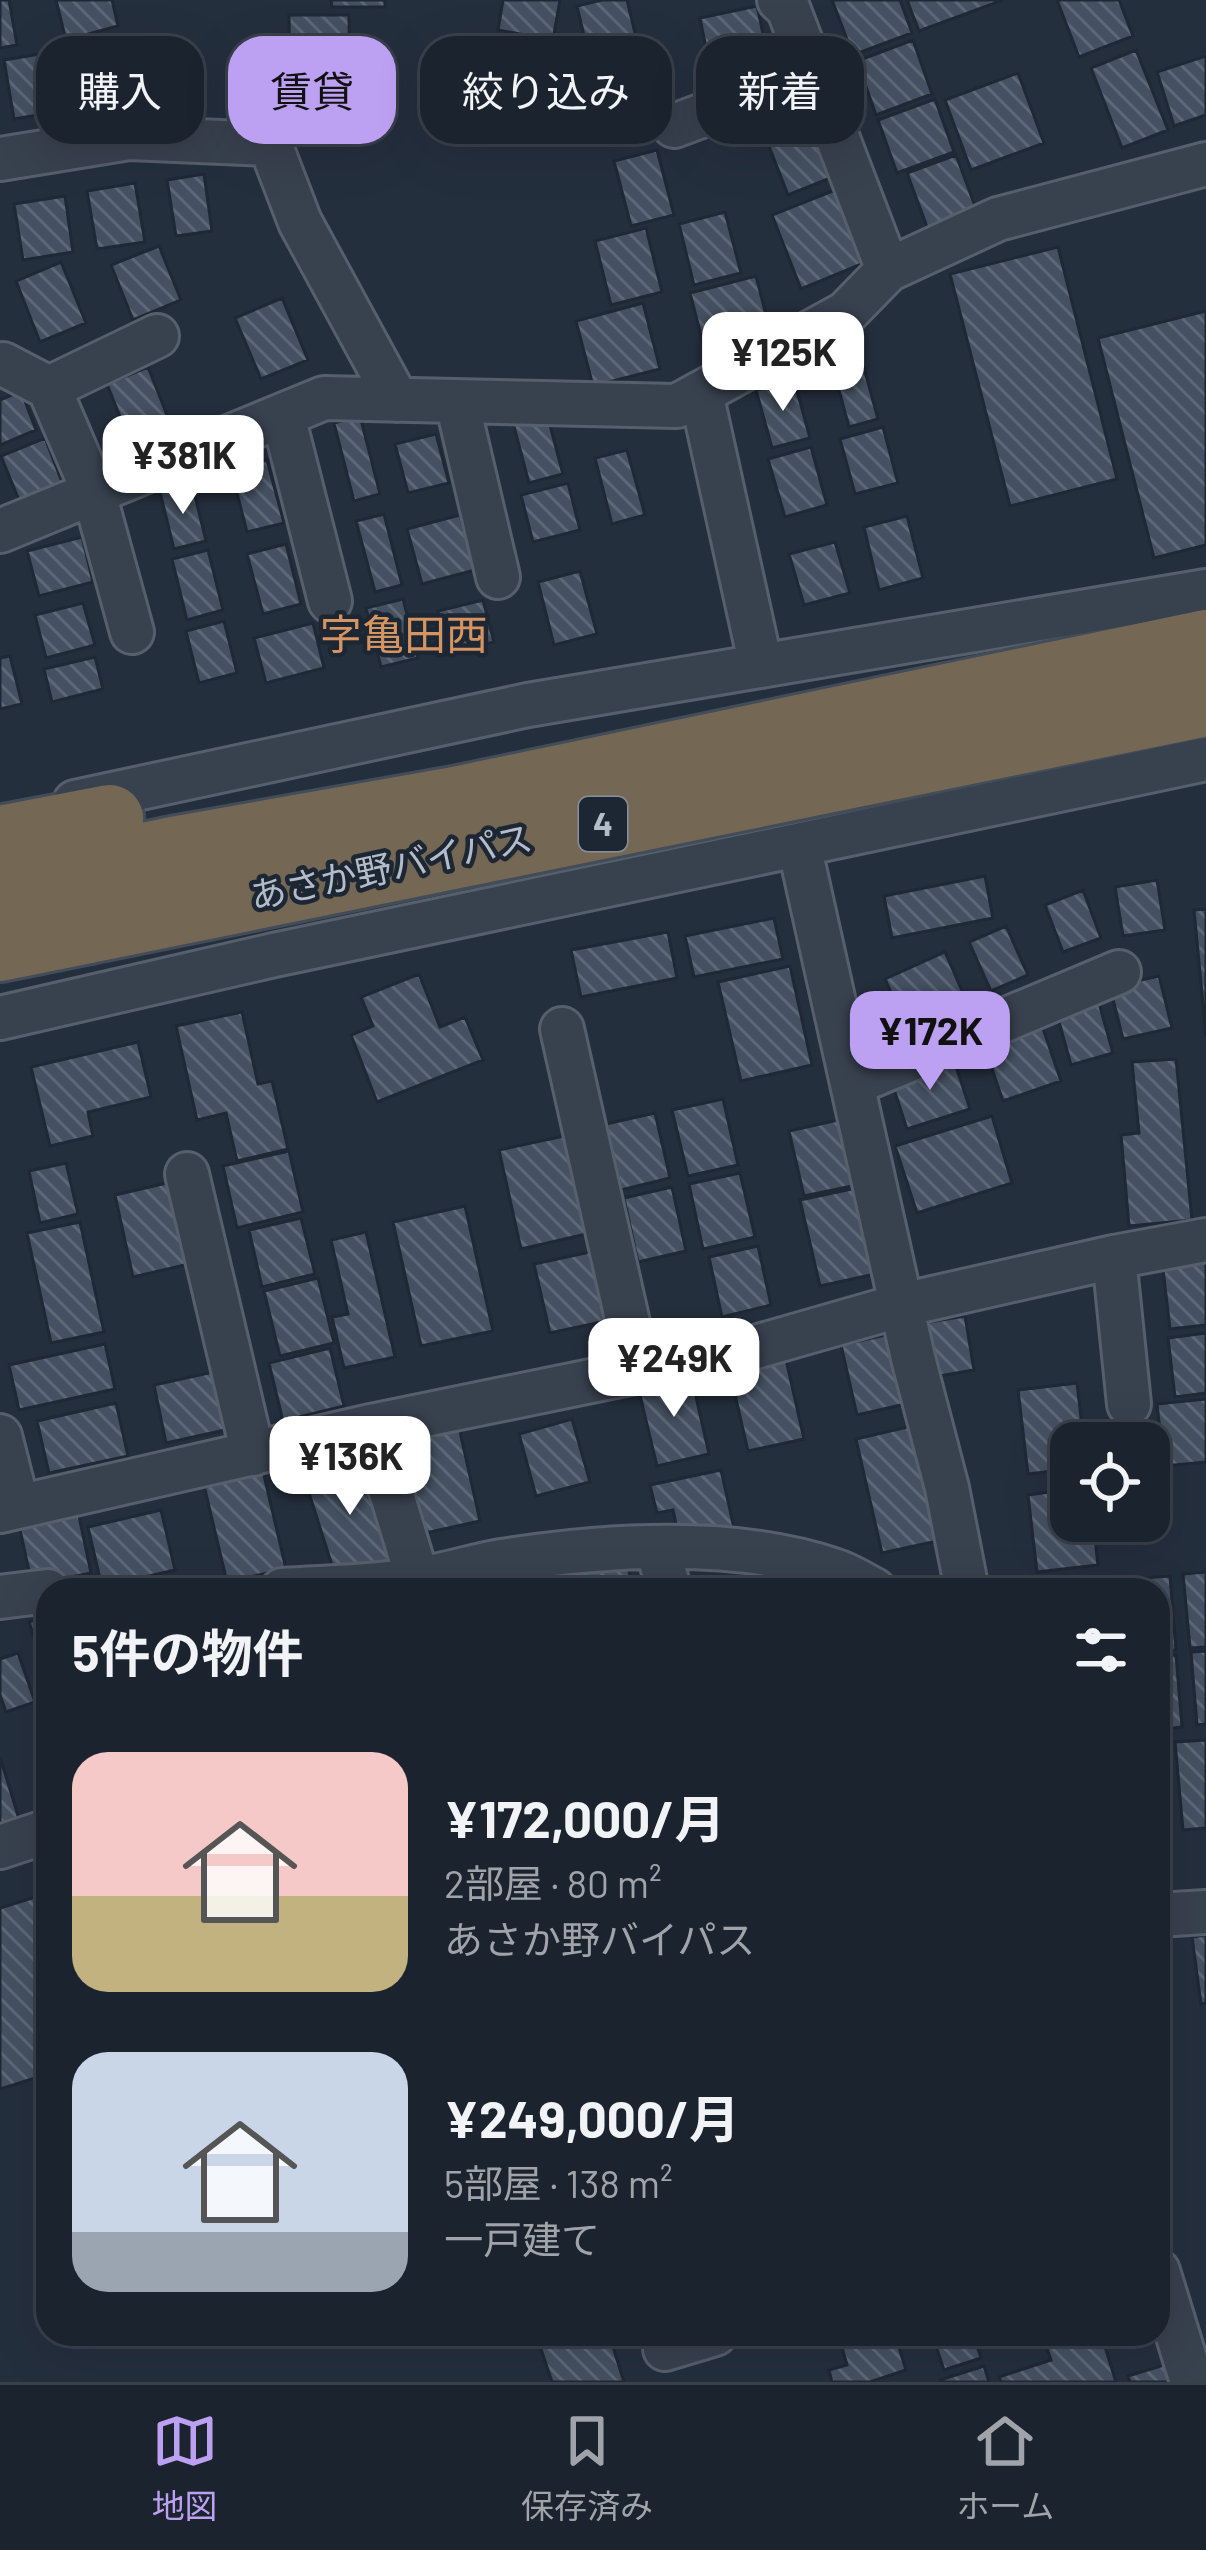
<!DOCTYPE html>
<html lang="ja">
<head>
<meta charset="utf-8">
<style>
	:root { --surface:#1b232e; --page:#242b36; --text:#f1f3f6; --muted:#a0a4aa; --line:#39404a; --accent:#bca0f2 }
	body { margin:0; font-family:Barlow,"Noto Sans JP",sans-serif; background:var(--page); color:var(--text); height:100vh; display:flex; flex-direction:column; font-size:45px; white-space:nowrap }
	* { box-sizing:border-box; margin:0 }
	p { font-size:39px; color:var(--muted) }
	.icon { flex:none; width:66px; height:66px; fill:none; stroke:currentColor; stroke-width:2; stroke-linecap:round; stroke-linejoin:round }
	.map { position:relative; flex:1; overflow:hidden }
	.drawer { position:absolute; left:36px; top:1578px; width:1134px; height:768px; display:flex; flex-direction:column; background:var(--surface); border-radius:36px; box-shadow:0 12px 48px #0002,0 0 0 3px var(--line) }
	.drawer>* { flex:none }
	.banner { position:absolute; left:36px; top:36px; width:1134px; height:108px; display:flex; gap:24px }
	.tools { position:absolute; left:1050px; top:1422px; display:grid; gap:24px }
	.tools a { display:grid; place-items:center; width:120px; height:120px; border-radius:24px; background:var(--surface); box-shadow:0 12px 48px #0002,0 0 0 3px var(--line); font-size:60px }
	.price { position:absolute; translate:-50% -102px; padding:0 27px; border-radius:24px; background:#fff; color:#222; font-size:39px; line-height:78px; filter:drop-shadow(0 3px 6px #0008) }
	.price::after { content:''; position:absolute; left:50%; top:72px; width:36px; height:27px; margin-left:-18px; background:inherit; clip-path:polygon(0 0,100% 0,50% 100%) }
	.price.active { background:var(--accent); color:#111 }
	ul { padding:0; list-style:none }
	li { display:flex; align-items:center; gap:36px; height:300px; padding:0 36px }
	li span { display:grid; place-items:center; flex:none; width:336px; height:240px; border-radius:36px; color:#555 }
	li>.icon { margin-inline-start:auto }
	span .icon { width:144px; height:144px; fill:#fffc; stroke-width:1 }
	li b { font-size:51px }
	h2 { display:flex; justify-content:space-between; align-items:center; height:144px; padding:0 36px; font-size:51px }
	.pill { padding:0 42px; border-radius:36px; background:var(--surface); box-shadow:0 12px 48px #0002,0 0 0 3px var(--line); font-size:42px; line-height:108px }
	.pill.active { background:var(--accent); color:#111 }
	.tabs { display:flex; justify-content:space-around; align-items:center; height:168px; border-top:3px solid var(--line); background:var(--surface); font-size:33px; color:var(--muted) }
	.tabs a { display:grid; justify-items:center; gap:6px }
	.tabs .active { color:var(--accent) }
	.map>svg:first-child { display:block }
	.building { fill:url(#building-back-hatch); stroke:#1f2835; stroke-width:3 }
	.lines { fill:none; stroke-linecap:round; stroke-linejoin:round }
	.street-casing { stroke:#565f6c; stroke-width:48 }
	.highway-casing { stroke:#434c59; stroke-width:72 }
	.street { stroke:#38414e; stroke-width:42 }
	.highway { stroke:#746855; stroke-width:66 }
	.labels { text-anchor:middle; stroke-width:9; stroke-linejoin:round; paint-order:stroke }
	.shield { fill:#1d2633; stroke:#878f9c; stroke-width:3 }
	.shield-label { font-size:33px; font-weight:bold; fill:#b4bcc9 }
	.street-label { font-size:36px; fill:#b4bcc9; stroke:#1d2633 }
	.quarter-label { font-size:42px; fill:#d59563; stroke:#1d2633 }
</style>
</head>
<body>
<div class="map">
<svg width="1206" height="2382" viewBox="0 0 1206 2382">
	<defs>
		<pattern id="building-back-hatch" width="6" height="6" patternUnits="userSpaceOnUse" patternTransform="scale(3)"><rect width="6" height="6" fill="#455162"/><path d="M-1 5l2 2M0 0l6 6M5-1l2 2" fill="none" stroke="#5d6877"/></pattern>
	</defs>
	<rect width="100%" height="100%" fill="#242f3e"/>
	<path class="building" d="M0,0H9L17,45L0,48Z
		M56,0H112L118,26L66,40Z
		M331,0H385V7H332Z
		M503,0H560L553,40L498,30Z
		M602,0H627L640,54L591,65L577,6Z
		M832,0H900L912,33L853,55Z
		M907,0H1003L919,31Z
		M1057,0H1119L1133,36L1079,57Z
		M757,6L771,71L713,83L700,18Z
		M289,15H349L350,99H290Z
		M913,40L932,94L876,115L857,61Z
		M127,45L136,98L86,106L77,52Z
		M1136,50L1168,130L1122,148L1091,68Z
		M52,52L61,111L14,119L4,60Z
		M1206,56V115L1174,126L1157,72Z
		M640,62L652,116L607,125L596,71Z
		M1018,73L1044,143L971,170L945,100Z
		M935,99L954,152L897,173L878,120Z
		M810,118L833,177L788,195L765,136Z
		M657,150L674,215L631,226L614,161Z
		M956,155L978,214L929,232L907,173Z
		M204,174L212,231L176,236L167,180Z
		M135,183L145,242L97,249L87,191Z
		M835,190L864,263L801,289L772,215Z
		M65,196L73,252L23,260L14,204Z
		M725,212L741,273L694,285L679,224Z
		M646,228L662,292L611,305L595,241Z
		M159,246L181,300L133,320L111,265Z
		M1058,247L1117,479L1010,506L950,274Z
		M61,262L86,323L40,342L16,281Z
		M756,276L771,334L705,351L690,293Z
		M282,298L308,360L261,379L235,318Z
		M643,303L660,369L593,386L576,321Z
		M1206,311V545L1154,558L1098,338Z
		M860,353L878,419L849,427L831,361Z
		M148,367L175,435L134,452L107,384Z
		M794,380L810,438L772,448L756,390Z
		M21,391L36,430L0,445V400Z
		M547,414L563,474L529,483L513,423Z
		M360,416L380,494L354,501L334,423Z
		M883,427L898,483L855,494L840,439Z
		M436,434L449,483L408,493L395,444Z
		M45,438L62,482L19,500L1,456Z
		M811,447L827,505L785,517L768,459Z
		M627,450L645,515L612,524L595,458Z
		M267,460L284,523L247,532L231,470Z
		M568,483L580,530L533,542L521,495Z
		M192,484L206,541L174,549L160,492Z
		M384,514L402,585L375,592L356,521Z
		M460,515L475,570L422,584L407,529Z
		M907,516L923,578L879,590L864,527Z
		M82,537L93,582L39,596L27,551Z
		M835,542L850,593L804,605L789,554Z
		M286,544L301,604L263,614L247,554Z
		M208,550L223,610L187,620L172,559Z
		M580,571L597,634L554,645L538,582Z
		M403,599L418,658L381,667L366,608Z
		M483,600L494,642L449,654L438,611Z
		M83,603L95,645L46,658L35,615Z
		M224,621L237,673L199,683L186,631Z
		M313,623L324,668L266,683L254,638Z
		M10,656L22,704L0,709V658Z
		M95,657L103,689L52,702L44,669Z
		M985,876L993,918L892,938L884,896Z
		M1157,880L1165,930L1123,936L1115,887Z
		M1083,890L1101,938L1063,952L1045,905Z
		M1206,909V1036L1194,910Z
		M774,918L783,959L694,977L685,936Z
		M1006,926L1028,975L991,991L969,942Z
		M668,932L677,978L581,997L571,950Z
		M945,952L967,1002L907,1028L885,979Z
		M790,966L812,1065L741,1081L718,982Z
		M419,974L440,1027L465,1017L483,1060L377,1102L351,1035L373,1026L361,997Z
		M1159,976L1172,1028L1123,1039L1110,987Z
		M1097,996L1113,1053L1071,1065L1055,1007Z
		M242,1012L258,1084L272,1081L288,1149L237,1161L226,1113L197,1120L176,1026Z
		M1039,1017L1061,1081L1003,1101L981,1037Z
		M138,1042L151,1097L88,1112L93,1136L50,1146L31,1067Z
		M953,1057L970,1109L907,1129L890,1077Z
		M1176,1059L1192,1220L1129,1226L1121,1135L1139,1133L1132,1062Z
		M723,1099L738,1165L688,1176L672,1110Z
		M655,1113L670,1178L621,1190L606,1124Z
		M992,1116L1012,1183L917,1213L895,1146Z
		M838,1120L852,1186L804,1196L789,1131Z
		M569,1135L591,1233L521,1249L499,1150Z
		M289,1151L303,1212L237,1228L223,1166Z
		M66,1163L78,1214L40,1223L29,1171Z
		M740,1173L755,1237L703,1249L689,1184Z
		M171,1182L189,1264L133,1277L115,1195Z
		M672,1187L686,1251L638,1262L624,1198Z
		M861,1187L880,1273L820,1286L800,1200Z
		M465,1206L493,1331L421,1346L393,1222Z
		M301,1218L315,1274L262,1287L249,1230Z
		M80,1222L104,1332L51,1343L27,1233Z
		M366,1232L395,1357L344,1368L332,1317L348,1314L331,1240Z
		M758,1246L771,1305L722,1317L709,1257Z
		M590,1252L606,1321L550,1333L534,1264Z
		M1206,1256V1325L1170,1329L1162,1261Z
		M318,1278L334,1343L280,1356L264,1291Z
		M965,1316L974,1370L933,1377L924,1323Z
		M894,1333L910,1403L857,1415L841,1345Z
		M1206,1333V1393L1175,1397L1168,1338Z
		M105,1344L115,1389L19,1410L9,1365Z
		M330,1348L344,1406L283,1421L269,1363Z
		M784,1351L804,1439L748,1451L728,1364Z
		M213,1372L225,1430L166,1443L154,1385Z
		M691,1375L709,1454L657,1466L638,1387Z
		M1077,1383L1084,1443H1071V1469L1028,1474L1018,1390Z
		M1206,1399V1462L1164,1466L1157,1404Z
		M116,1403L128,1456L49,1473L37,1421Z
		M572,1419L590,1482L536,1496L519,1434Z
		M458,1423L480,1521L421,1534L399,1436Z
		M916,1425L942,1540L882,1553L856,1439Z
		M364,1455L398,1562L337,1581L303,1474Z
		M262,1467L286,1569L227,1582L203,1481Z
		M721,1470L734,1528L692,1538L689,1525L677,1528L673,1510L657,1513L650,1485Z
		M1071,1489V1521H1093L1098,1565L1037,1572L1028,1495Z
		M77,1507L91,1573L32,1585L18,1520Z
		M161,1510L175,1570L102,1587L88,1527Z
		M625,1559L635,1590H572L568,1577Z
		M531,1568L538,1590H471L470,1588Z
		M799,1570L805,1590H730Z
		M1206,1572V1647L1190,1648L1183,1574Z
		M1170,1576L1176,1650L1158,1652V1590H1131L1130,1579Z
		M48,1615V1679L29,1622Z
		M1206,1651V1724L1197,1725L1191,1652Z
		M18,1653L35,1702L6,1712L0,1695V1659Z
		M1176,1655L1182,1727L1158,1730V1656Z
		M1206,1740V1828L1183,1830L1175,1742Z
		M0,1757L20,1822L0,1828Z
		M48,1893V2074L0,2089V1908Z
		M1206,1935V2003L1201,2004L1192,1937Z
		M1162,2053L1171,2126L1158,2127V2054Z
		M536,2334H609L624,2382H552Z
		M838,2334H895L906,2370L870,2382H832L829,2370L847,2365Z
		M932,2334H973L981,2358L944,2370Z
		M1042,2334H1101L1116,2382H1001L999,2377L1051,2360Z
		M1167,2364L1173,2382H1130L1128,2376Z
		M984,2366L989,2382H941L940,2380Z"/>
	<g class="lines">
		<g class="street-casing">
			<path id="street" d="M779,0L788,8L888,270
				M674,126L813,74
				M0,159L129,138L270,144L300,222L397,400
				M0,365L3,364L49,388L94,493L132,632
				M49,388L157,336
				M701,393L761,666
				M457,402L498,577
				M283,416L330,601
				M0,531L324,398L677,406L846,313L888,270L998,219L1206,164
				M75,802L528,705L1206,591
				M799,845L913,1358L947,1488L967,1590
				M0,1018L274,955L1206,759
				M562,1029L639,1372
				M852,1084L1119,972
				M187,1174L253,1454
				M1114,1257L1129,1404
				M371,1426L421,1590
				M0,1436L18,1507
				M0,1511L371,1426L752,1348L902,1305L1114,1257L1206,1240
				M656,1547L670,1590
				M282,1590C327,1587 375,1587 420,1579C448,1574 474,1566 502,1561C603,1545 734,1536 833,1570C847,1574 861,1583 874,1590
				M0,1597L48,1591
				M0,1847L48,1831
				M1158,1915L1206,1912
				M1158,2271L1192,2382
				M665,2349L715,2334"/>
		</g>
		<g class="highway-casing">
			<path id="highway" d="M0,839L110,818
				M0,887L173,850L455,800L1206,643
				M0,948L1206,703"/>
		</g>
		<use href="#street" class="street"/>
		<use href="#highway" class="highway"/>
	</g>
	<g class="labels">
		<rect class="shield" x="579" y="797" width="48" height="54" rx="9"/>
		<g class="shield-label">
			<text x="603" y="836">4</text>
		</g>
		<g class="street-label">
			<text transform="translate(391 867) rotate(-12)" y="13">あさか野バイパス</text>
		</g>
		<g class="quarter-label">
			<text x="404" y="650">字亀田西</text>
		</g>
	</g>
</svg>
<div class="tools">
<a><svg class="icon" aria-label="locate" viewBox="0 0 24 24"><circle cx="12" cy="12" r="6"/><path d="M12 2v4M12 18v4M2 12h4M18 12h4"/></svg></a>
</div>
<b class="price" style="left:783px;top:414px">¥125K</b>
<b class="price" style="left:183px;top:517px">¥381K</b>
<b class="price active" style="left:930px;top:1093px">¥172K</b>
<b class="price" style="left:674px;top:1420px">¥249K</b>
<b class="price" style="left:350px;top:1518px">¥136K</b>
<div class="banner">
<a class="pill">購入</a>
<a class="pill active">賃貸</a>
<a class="pill">絞り込み</a>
<a class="pill">新着</a>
</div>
<section class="drawer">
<h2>5件の物件<svg class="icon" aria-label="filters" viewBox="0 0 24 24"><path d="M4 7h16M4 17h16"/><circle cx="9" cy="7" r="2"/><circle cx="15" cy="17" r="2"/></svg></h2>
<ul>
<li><span style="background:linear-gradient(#f6c9c9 60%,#c2b280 0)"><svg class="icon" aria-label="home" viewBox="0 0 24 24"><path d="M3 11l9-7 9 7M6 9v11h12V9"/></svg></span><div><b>¥172,000/月</b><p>2部屋 · 80 m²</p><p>あさか野バイパス</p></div></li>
<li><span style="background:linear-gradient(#c9d6e8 75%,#9aa5b1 0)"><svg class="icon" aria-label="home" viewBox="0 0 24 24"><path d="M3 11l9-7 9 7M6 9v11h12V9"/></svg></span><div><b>¥249,000/月</b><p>5部屋 · 138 m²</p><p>一戸建て</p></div></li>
</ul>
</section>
</div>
<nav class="tabs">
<a class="active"><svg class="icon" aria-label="map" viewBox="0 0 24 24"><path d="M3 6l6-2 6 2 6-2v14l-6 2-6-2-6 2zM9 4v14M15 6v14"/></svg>地図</a>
<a><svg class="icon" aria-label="saved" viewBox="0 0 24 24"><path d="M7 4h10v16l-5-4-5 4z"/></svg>保存済み</a>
<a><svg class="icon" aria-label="home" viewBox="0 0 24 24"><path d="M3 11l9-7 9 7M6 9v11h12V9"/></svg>ホーム</a>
</nav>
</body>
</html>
